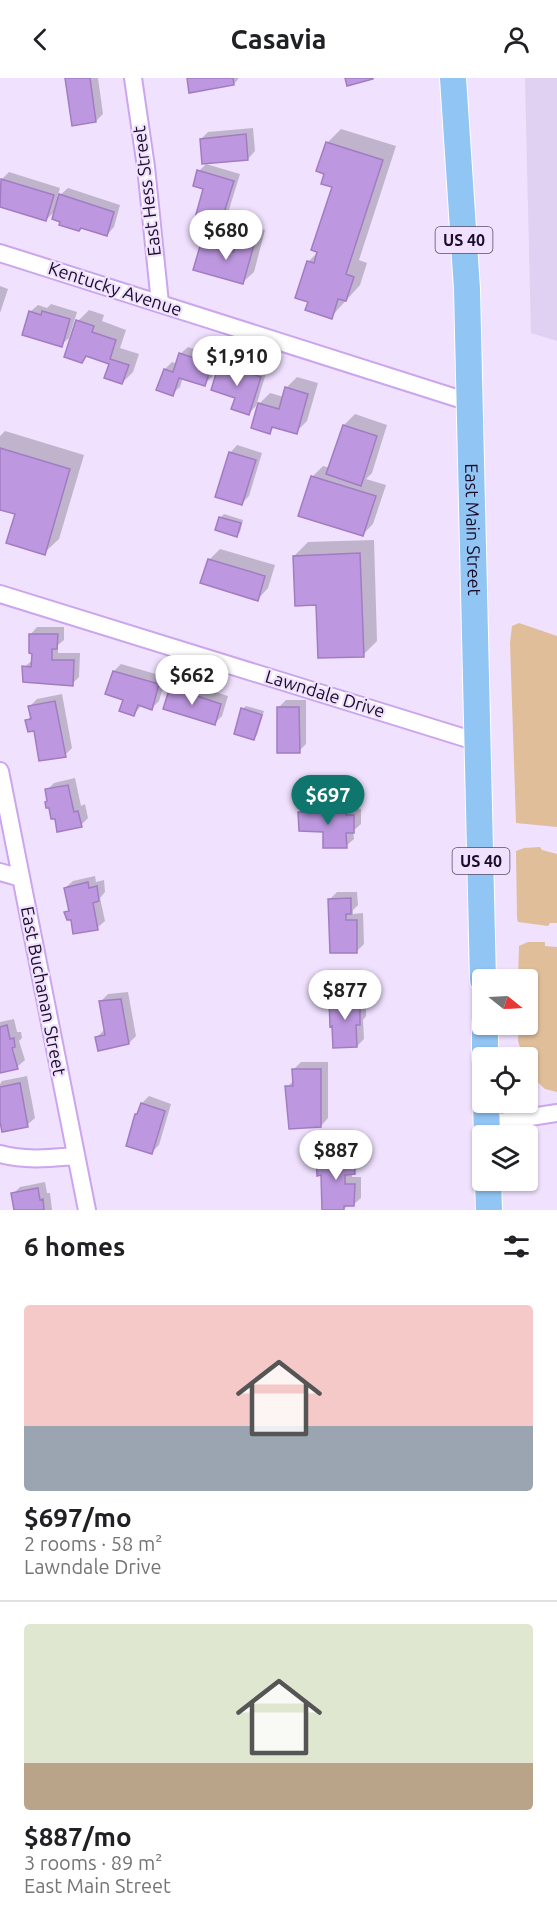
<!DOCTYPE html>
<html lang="en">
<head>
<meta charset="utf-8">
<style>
	:root { --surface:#fff; --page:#f2f2f2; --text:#202124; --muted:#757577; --line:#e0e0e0; --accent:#0f766e }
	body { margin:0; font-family:Ubuntu,sans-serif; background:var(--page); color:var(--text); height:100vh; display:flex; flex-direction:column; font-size:22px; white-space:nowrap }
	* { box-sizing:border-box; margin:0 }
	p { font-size:20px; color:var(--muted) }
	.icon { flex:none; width:33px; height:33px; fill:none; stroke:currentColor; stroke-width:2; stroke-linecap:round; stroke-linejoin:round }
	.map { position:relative; height:1132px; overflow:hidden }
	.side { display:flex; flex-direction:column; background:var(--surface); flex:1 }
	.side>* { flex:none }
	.needle { width:39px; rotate:108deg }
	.tools { position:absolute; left:472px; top:891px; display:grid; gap:12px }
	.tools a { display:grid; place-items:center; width:66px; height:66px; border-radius:6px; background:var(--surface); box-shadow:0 2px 4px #0004; font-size:30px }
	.price { position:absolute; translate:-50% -51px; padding:0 14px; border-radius:21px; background:#fff; color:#222; font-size:20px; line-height:39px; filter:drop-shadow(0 2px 3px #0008) }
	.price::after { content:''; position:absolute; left:50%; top:36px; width:18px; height:14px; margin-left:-9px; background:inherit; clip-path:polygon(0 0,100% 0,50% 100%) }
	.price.active { background:var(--accent); color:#fff }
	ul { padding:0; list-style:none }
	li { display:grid; align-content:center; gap:12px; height:318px; padding:0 24px }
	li+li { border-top:2px solid var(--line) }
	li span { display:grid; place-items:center; height:186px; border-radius:6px; color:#555 }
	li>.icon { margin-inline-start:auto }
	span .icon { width:108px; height:108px; fill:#fffc; stroke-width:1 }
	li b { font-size:26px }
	h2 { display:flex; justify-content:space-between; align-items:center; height:72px; padding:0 24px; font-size:26px }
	header { display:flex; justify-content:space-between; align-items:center; height:78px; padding:0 24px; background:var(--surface); font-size:27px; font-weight:700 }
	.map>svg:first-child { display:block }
	.built { fill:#e0d0f1 }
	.green { fill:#e0be9a }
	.shadow { fill:#0003 }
	.building { fill:#bd98e0; stroke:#a17cc2; stroke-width:1.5 }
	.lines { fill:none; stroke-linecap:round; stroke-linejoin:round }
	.minor-casing { stroke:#cba5ee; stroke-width:20 }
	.primary-casing { stroke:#fff; stroke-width:28 }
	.minor { stroke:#fff; stroke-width:16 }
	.primary { stroke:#91c5f4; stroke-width:26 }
	.labels { text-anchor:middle; stroke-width:4.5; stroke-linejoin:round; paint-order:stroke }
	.shield { fill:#f0e1ff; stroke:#5b4c68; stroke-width:1.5 }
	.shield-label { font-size:16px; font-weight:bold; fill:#1b0c27 }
	.street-label { font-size:18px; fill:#1b0c27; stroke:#f0e1ff }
</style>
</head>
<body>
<header><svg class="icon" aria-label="back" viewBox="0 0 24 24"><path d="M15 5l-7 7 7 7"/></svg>Casavia<svg class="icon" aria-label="person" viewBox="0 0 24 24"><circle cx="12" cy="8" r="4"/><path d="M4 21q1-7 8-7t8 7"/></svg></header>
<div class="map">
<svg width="557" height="1132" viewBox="0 0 557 1132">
	<rect width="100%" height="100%" fill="#f0e1ff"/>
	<path class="built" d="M525,0H557V263L531,255Z"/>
	<path class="green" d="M519,545L557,558V749L516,745L510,565L512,548Z
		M540,769L542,772L557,776V845H550L548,848L518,844L517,840L516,773L524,770Z
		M528,864H545V868L557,869V1014L545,1011L533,1000L536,996L528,987V980L523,979L518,963L519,947L528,946V902L518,901L519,868Z"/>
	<path class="shadow" d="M67,0H98L103,36L96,43Z
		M188,0H239L234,6Z
		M253,50L255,73L248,81L201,61L208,54Z
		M341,51L396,68L359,182L367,185L360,207L331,239L310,223L308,184L319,173L333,108L326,95L327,65Z
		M206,86L240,96L227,138L220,145L199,93Z
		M9,94L60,110L57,120L68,110L120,127L114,149L107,157L57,131L46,142L0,127V109L2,101Z
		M251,148L265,152L254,194L243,204L202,165L213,155L239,162Z
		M0,208L8,211L0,235Z
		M51,226L77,234L69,260L61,267L30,234L38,227L47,230Z
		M89,232L104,237L102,243L126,252L120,270L139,276L133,294L122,305L111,285L88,277L82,283L78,243Z
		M188,269L218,279L212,299L204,306L183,299L180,309L172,316L165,291L172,284L177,286L180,276Z
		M227,279L267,292L256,328L249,335L237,319L220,287Z
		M297,299L318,305L307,343L296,354L275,348L270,354L259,326L270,315L284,319L286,310Z
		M355,336L387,347L372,395L366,401L386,407L373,446L362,457L312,399L323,388L330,390L344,347Z
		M5,353L84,377L59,461L44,475L17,435L0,430V358Z
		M237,367L262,375L249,418L241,426L230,375Z
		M224,436L243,442L240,454L237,457L220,440Z
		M374,462L377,563L363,577L318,526L294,478L308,464Z
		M220,471L275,487L268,510L258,521L209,482Z
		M37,549H64V562L58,567V575H80L79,599L72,606L24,589L33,582L30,557Z
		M121,586L166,599L159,623L152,630L142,627L134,636L125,621L114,593Z
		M179,603L228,618L222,638L215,645L172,610Z
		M62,616L72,670L65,677L27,642L32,638L30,628L37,621Z
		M286,622H306V666L299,673L278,630Z
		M246,628L264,633L257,657L254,660L242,631Z
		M75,700L81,728L85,726L88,740L81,747L56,739L47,712L54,705Z
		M325,723L353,725V730L361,731V746L353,753L354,761L346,768L299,734L307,727H321Z
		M95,798L96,804L104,802L105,814L100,820L105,843L97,850L72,840L66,835L70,831L65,810L73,803Z
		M337,814H357L358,827L353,832V836L363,835L364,866L357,873L330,821Z
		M366,913V938L363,942L364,961L357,968L330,921L338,914Z
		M128,914L136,958L129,965L97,959L104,952L101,923L108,916Z
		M14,941L17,954H21L22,960L19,963L25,982L17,989L0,993V944Z
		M301,984H328V1040L321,1048L287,1009L294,1002L293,992Z
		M27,998L35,1040L27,1047L0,1036V1006L2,1003Z
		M149,1018L171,1026L159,1067L151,1075L142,1025Z
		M361,1070V1087L352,1095V1099H361V1120L353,1127H348L344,1131L323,1096L317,1078L325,1071Z
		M45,1104L47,1115H50L52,1132H16L13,1116L20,1109Z"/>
	<path class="building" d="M65,0H90L96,44L72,48Z
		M187,0H233L234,7L189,15Z
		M345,0H373V1L347,8Z
		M246,56L248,82L202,86L200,61Z
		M326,64L383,82L346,196L354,199L346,223L338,221L332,241L305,232L308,224L295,220L307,183L314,185L317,174L311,172L332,109L321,106L324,96L316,93Z
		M197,92L234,103L220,147L195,140L203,111L193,108Z
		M1,101L54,117L46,143L0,129Z
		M59,116L114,134L107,158L81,150L79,153L59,147L60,144L52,141Z
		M239,158L255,163L243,206L193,192L201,165L234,174Z
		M29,233L41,237L42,233L70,241L62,269L22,257Z
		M76,242L94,248L92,254L116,262L110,281L129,287L122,306L104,300L109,286L86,278L82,285L64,279Z
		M179,275L212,286L205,308L179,300L173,318L156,312L164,291L173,294Z
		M219,286L261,299L249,337L231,331L235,320L211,312Z
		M285,309L308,316L297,356L272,349L270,356L251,350L258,325L279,331Z
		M343,347L377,358L361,408L326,396Z
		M0,370L70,391L45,477L6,465L15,436L0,432Z
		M229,374L256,382L242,427L215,419Z
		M311,398L376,418L363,458L298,438Z
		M219,439L241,445L237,459L215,452Z
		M360,475L364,579L318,580L316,527L295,528L293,478Z
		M208,481L265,498L258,523L200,505Z
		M29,556H58L57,571H52V582H74L73,608L23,604L22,588L31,589L32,576L29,575Z
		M113,593L159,606L152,632L138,627L134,638L119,633L123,622L105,616Z
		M170,609L221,626L215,647L163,631Z
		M55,623L66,679L39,683L34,653L28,654L25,642L31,641L28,628Z
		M277,629H299L300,675H277Z
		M241,630L262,637L254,662L234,656Z
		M68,707L74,734L78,733L82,749L57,754L55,741H51L49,730H46L45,724L47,723L45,711Z
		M316,730L347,732L346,737H354V755H346L347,770H323V754L299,753L298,734H317Z
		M88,804L89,810L97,808L99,823L93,825L98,852L73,856L71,842H67L64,834L69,833L64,810Z
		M351,820V836H346V842H357V875H330L328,821Z
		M329,920H360V947H356L357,969L333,970L332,948L330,949Z
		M121,921L129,966L98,973L95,959L105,957L99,923Z
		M7,947L10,961L14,960L15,969L12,970L18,991L0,995V949Z
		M292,991H321V1049L289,1051L285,1008H293Z
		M20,1005L28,1049L2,1054L0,1044V1009Z
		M141,1025L165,1033L152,1076L126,1068L135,1036H137Z
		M316,1077H354L355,1096L345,1097V1106H355L354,1128H344V1132H322L321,1097L317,1098Z
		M38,1110L40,1122L43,1121L44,1132H14L11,1115Z"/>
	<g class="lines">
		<g class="minor-casing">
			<path id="minor" d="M133,0L146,89L160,225
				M0,175L469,324
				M0,516L478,664
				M0,693L87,1132
				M0,794L21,800
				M487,1046L557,1035
				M0,1076C25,1083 51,1080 76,1078"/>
		</g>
		<g class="primary-casing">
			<g id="primary">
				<path id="s1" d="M453,0L467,211L483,902"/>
				<path d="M485,946V980"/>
				<path d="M486,1024L487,1058"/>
				<path d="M488,1102L489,1132"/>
			</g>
		</g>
		<use href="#minor" class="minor"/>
		<use href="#primary" class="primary"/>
	</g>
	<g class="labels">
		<g class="shield">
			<rect x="435.5" y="149" width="57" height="26" rx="4.5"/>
			<rect x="452.5" y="770" width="57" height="26" rx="4.5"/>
		</g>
		<g class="shield-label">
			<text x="464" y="168">US 40</text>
			<text x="481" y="789">US 40</text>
		</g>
		<g class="street-label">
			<text transform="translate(147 113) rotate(-97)" y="6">East Hess Street</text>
			<text transform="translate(115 211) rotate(18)" y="6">Kentucky Avenue</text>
			<text dy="6" stroke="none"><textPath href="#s1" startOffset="452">East Main Street</textPath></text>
			<text transform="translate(325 616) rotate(17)" y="6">Lawndale Drive</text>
			<text transform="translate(43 913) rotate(79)" y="6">East Buchanan Street</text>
		</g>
	</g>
</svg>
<div class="tools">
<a><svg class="needle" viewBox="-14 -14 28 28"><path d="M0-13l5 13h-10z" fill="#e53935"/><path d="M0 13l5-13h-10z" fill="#757577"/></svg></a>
<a><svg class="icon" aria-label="locate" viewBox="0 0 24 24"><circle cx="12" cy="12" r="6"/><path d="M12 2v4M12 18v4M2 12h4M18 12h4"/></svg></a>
<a><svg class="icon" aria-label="layers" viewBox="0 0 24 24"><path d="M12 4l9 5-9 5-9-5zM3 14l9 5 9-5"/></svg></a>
</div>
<b class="price" style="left:226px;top:183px">$680</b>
<b class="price" style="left:237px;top:309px">$1,910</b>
<b class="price" style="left:192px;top:628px">$662</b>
<b class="price active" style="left:328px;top:748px">$697</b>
<b class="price" style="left:345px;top:943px">$877</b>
<b class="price" style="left:336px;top:1103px">$887</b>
</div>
<section class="side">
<h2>6 homes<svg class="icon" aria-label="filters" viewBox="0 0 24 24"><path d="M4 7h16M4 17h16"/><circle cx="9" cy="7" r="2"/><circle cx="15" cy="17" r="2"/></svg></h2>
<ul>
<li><span style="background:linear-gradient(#f6c9c9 65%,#9aa5b1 0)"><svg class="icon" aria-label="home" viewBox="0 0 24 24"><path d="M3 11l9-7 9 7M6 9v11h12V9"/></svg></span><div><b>$697/mo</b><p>2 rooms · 58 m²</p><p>Lawndale Drive</p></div></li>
<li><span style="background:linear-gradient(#dfe7d0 75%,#b9a48a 0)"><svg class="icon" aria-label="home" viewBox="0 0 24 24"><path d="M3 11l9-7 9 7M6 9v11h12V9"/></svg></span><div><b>$887/mo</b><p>3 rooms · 89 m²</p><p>East Main Street</p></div></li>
</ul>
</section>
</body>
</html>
